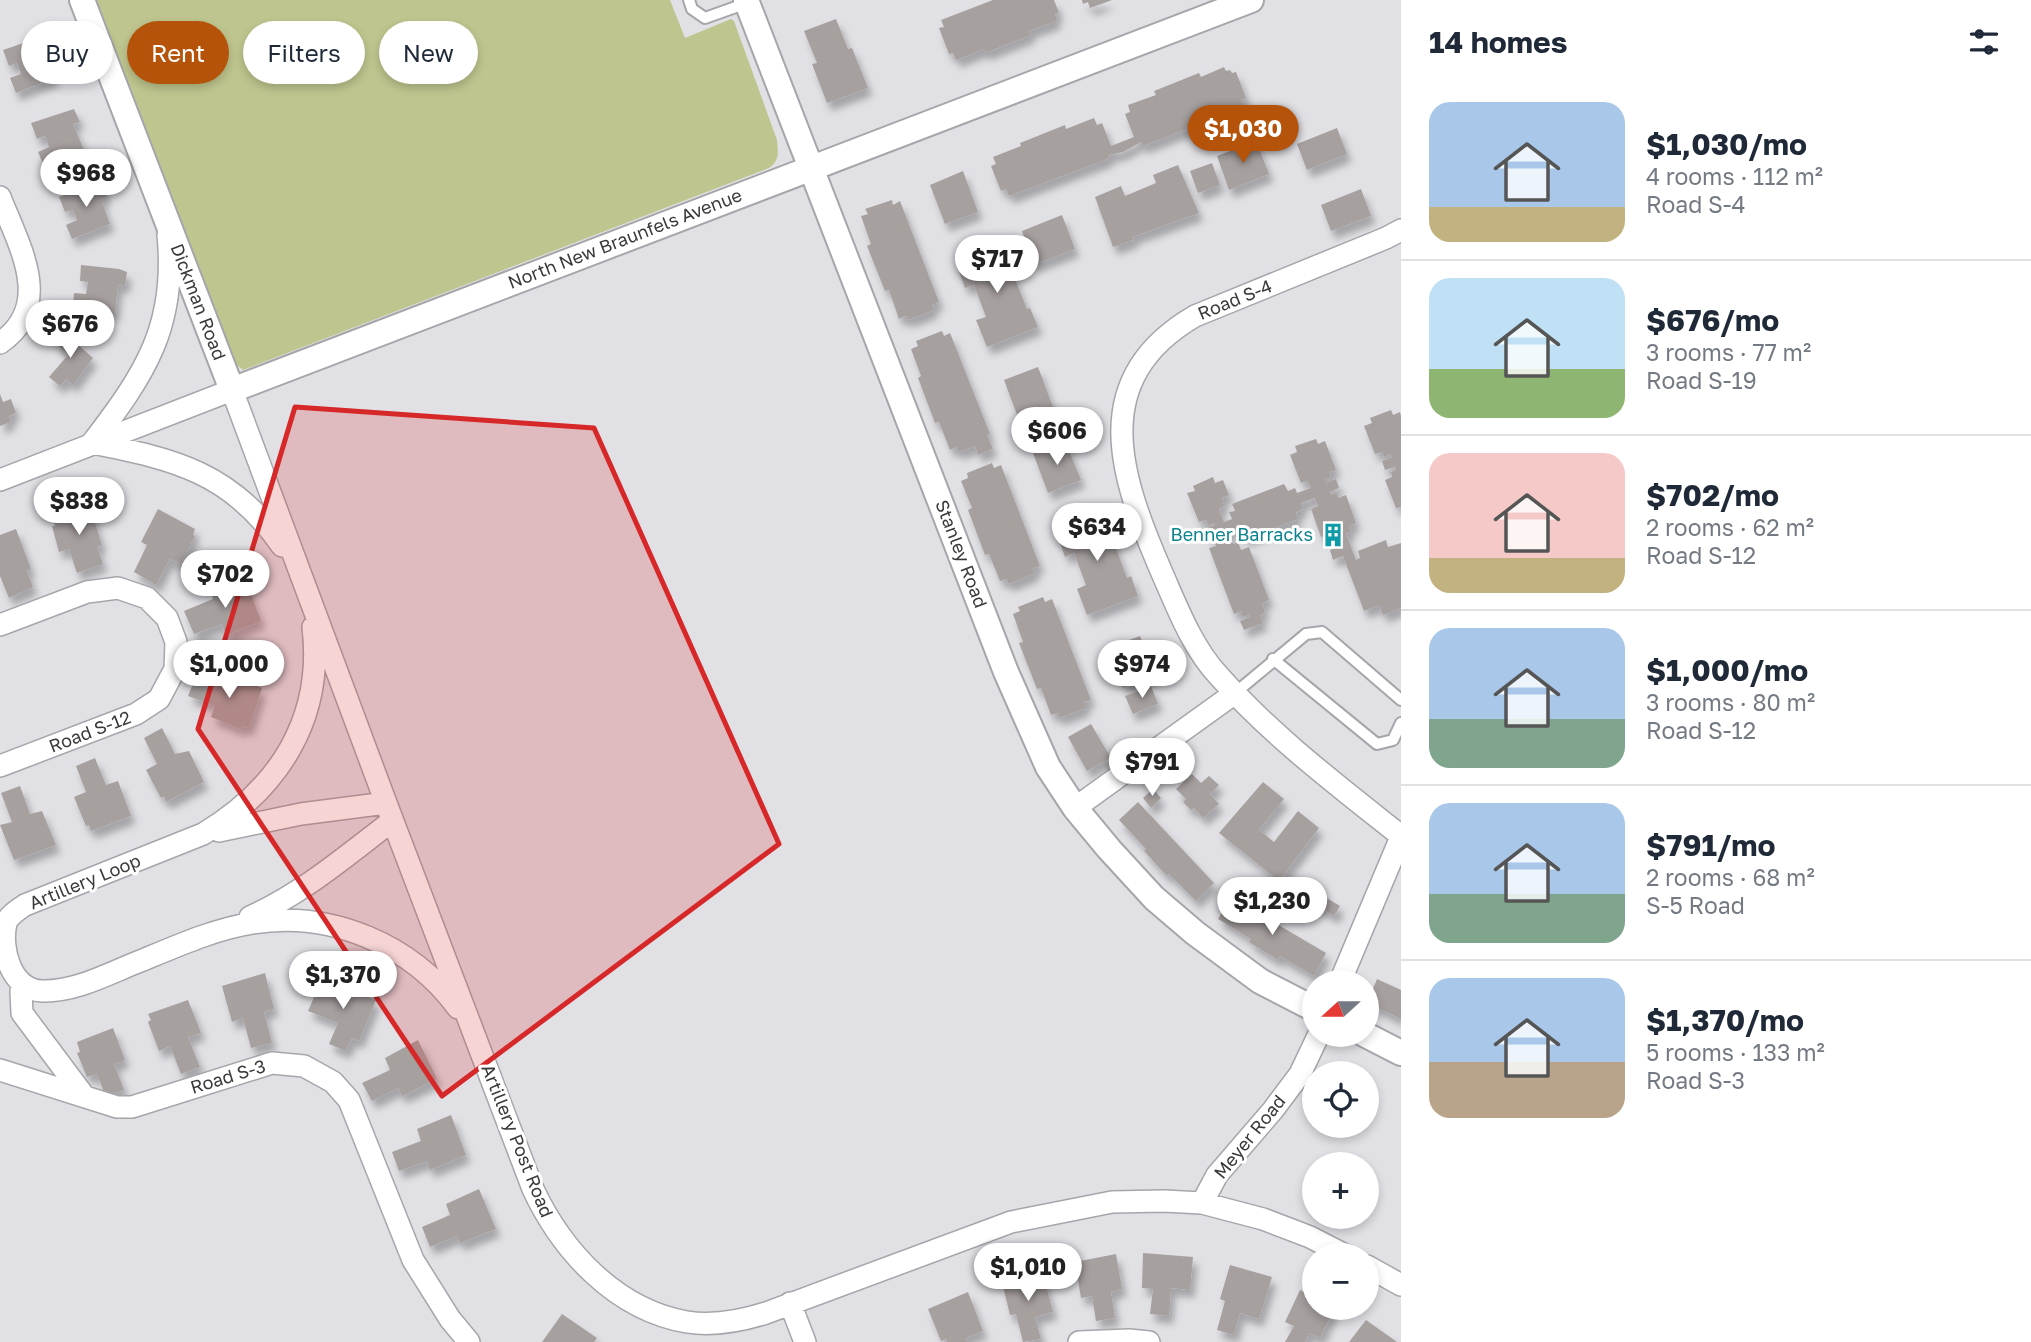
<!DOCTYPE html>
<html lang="en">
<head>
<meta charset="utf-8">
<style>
	:root { --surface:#fff; --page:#f6f6f7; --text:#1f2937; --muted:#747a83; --line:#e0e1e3; --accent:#b45309 }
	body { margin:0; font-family:"Golos Text",sans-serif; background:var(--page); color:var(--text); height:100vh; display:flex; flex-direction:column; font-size:26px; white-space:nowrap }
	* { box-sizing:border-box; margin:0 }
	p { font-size:23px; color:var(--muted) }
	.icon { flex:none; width:38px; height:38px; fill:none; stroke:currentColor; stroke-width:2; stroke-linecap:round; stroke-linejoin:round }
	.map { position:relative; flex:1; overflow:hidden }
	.details { display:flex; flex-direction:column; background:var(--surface); width:630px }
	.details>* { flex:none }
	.hud { position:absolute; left:21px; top:21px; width:665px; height:63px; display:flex; gap:14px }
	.needle { width:46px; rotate:249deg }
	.tools { position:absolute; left:1302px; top:970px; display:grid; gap:14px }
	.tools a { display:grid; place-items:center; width:77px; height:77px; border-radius:50%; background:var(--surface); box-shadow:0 4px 10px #0003; font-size:35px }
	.price { position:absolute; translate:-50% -60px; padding:0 16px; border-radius:24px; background:#fff; color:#222; font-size:23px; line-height:46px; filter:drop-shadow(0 2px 4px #0008) }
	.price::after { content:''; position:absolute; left:50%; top:42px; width:21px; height:16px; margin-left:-10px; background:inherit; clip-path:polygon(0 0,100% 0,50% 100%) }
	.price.on { background:var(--accent); color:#fff }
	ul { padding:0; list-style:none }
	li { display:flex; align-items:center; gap:21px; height:175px; padding:0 28px }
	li+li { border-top:2px solid var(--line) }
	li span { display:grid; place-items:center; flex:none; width:196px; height:140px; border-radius:21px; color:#555 }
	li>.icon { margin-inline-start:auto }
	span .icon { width:84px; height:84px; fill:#fffc; stroke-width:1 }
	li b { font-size:30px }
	h2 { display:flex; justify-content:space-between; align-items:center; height:84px; padding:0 28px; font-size:30px }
	.chip { padding:0 24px; border-radius:32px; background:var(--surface); box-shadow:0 4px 10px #0003; font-size:24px; line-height:63px }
	.chip.on { background:var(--accent); color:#fff }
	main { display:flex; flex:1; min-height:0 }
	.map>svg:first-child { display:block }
	.green { fill:#bfc58e }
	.building { fill:#a6a09f; filter:url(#shadow) }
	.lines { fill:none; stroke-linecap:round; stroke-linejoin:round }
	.service-casing { stroke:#a6a5aa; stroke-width:14 }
	.minor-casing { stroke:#a6a5aa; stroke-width:24 }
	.tertiary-casing { stroke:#a6a5aa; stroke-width:28 }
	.service { stroke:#fff; stroke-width:10 }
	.minor { stroke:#fff; stroke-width:21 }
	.tertiary { stroke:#fff; stroke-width:24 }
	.marked { fill:#d62828; fill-opacity:0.2; stroke:#d62828; stroke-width:5; stroke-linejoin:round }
	.labels { text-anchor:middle; stroke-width:6; stroke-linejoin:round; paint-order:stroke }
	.street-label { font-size:18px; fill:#3a3a3b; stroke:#fff }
	.culture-label { font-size:18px; fill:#0d838f; stroke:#fff; text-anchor:end }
</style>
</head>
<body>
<main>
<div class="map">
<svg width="1401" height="1342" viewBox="0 0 1401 1342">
	<defs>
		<filter id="shadow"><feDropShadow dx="4.5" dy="8" stdDeviation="3.5" flood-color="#0004"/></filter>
	</defs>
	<rect width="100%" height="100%" fill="#e1e0e5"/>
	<path class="green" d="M92,0H670L685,38L731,19L734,21L777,140C778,153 780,160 769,168L243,370L230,360Z"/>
	<path class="building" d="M993,0H1054L1059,13L1055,14L1057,21L1029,31L1031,35L985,53L984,49L956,60L953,53L949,54L939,28L944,27L941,20Z
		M1082,0H1112L1090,8L1088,2L1083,4Z
		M836,19L848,49L852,48L868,88L827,103L812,64L817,63L804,31Z
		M47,35L52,50L45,52L55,78L16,93L10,78L21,74L17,63L9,66L3,50Z
		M1224,67L1226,71L1230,70L1232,73L1236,72L1246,98L1241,100L1244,107L1143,146L1141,142L1123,152L1108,155L1110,158L1009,196L1006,189L1001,191L991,166L996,164L993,157L1021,146L1020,143L1065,125L1066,129L1094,118L1097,125L1102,123L1111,146L1134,137L1125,114L1130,112L1128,105L1156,95L1154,91L1199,73L1201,77Z
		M74,109L80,122L73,124L84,150L44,166L38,152L49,147L45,136L37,139L31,123Z
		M1337,128L1347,154L1307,170L1297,144Z
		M1256,141L1269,174L1229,190L1217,156Z
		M1212,163L1220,185L1198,193L1190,171Z
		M1178,165L1199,213L1132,237L1134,240L1113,247L1095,197L1121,186L1125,196L1156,183L1153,175Z
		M963,171L978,212L945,224L930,185Z
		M94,183H102L107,197L101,199L110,224L72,239L66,225L77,220L73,210L65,212L59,197Z
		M1361,189L1371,216L1331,231L1321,205Z
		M892,200L893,205L900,201L939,302L932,305L934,310L908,320L906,316L899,319L889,290L885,291L867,246L871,244L861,216L868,214L865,209Z
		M1062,215L1075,249L1034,265L1022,231Z
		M1005,242L1013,262L1009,264L1027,309L1030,308L1038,327L987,347L976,320L986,317L974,285L965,288L956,263Z
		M81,265L119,269L127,272L125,286L118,285L115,313L73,308L74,293L86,294L88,282L80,281Z
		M61,330L93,358L73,385L66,379L60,386L49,377L68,355L52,340Z
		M942,331L944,336L950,333L990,434L987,435L993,449L978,455L975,446L958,452L956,447L950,450L939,422L935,423L918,378L921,376L911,349L918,346L916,341Z
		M1038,367L1053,407L1019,420L1004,380Z
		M0,394L3,402L11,399L16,413L9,416L11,422L0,426Z
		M1391,410L1393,415L1400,412L1401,416V507L1396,508L1385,480L1392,477L1391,472L1396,470L1395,467L1385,470L1382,461L1392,457L1390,454L1384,457L1382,452L1375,454L1364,426L1372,423L1370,418Z
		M1316,439L1318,444L1325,441L1336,470L1329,472L1331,477L1325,480L1326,483L1336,479L1339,488L1330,492L1331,495L1337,493L1338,498L1346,495L1356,523L1349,526L1351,532L1346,534L1356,560L1360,558L1358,551L1386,540L1388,547L1401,543V608L1383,615L1379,605L1364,611L1343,556L1333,560L1330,550L1340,546L1336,537L1331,540L1328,535L1321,537L1311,509L1318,506L1315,498L1301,503L1303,509L1296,512L1298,519L1245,539L1243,532L1238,534L1236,529L1228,531L1233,544L1238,542L1241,550L1249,547L1269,600L1262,603L1265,612L1260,615L1263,623L1244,630L1240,621L1250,617L1249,614L1243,617L1241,611L1234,614L1209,548L1216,546L1214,540L1219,538L1218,534L1209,538L1205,529L1215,525L1214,523L1208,525L1206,520L1199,522L1187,493L1195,491L1193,486L1213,477L1215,483L1223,480L1229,495L1222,498L1224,506L1219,509L1224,522L1232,519L1229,512L1235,511L1232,504L1284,484L1288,491L1295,488L1297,493L1311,488L1307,481L1301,483L1290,455L1297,452L1295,446Z
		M1065,441L1081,480L1048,493L1033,453Z
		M992,463L994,468L1001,465L1040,566L1033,568L1035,573L1009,584L1006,579L1000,581L989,554L985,555L968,510L972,508L961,481L968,478L967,473Z
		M89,504L102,545L97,547L103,564L77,573L69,549L59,552L52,526H55L52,515Z
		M158,509L195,529L193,535L195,536L181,564L170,559L156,585L134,572L147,545L141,542Z
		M1105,511L1113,531L1110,533L1127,578L1131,576L1138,596L1087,615L1077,589L1086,585L1074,553L1065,557L1056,531Z
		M16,529L31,569L27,571L33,587L9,598L0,576V535Z
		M245,578L261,621L226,635L222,624L194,634L184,611L213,599L211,592Z
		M1043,597L1045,602L1052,599L1091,700L1084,702L1086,708L1059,718L1058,713L1051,715L1041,688L1037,689L1019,643L1023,642L1013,614L1020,611L1018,607Z
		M1140,636L1155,675L1123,688L1107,648Z
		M196,676L224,687L229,676L262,688L249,728L243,726L241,729L211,717L215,706L188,696Z
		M1151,686L1158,704L1133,714L1125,696Z
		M1091,724L1111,758L1087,771L1068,737Z
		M162,728L175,754L189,751L204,782L166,802L164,796L161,798L146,770L157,764L144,738Z
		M95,758L106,785L118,781L131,816L91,831L89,825L86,826L74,797L86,792L76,766Z
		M1192,774L1201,783L1209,776L1219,785L1210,794L1219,804L1203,818L1194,808L1191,810L1183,802L1186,799L1176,789Z
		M1263,782L1284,799L1259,830L1274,842L1298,811L1319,828L1279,881L1219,833Z
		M20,786L30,814L42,811L56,845L14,860L0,825L12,822L1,793Z
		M1153,789L1161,798L1151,808L1143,798Z
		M1138,802L1214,883L1196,901L1169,874L1167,876L1144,851L1146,849L1119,820Z
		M1315,891L1340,906L1334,916L1310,902Z
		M1231,897L1326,953L1314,976L1280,956L1278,960L1249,942L1251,939L1218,919Z
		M265,973L274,1009L264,1012L272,1043L251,1048L243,1018L232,1022L222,986Z
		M323,977L376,1000L359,1041L352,1038L346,1051L329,1044L338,1023L308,1011Z
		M1377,979L1401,990V1019L1367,1003Z
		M188,1000L201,1033L188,1037L200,1067L181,1074L170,1046L159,1051L148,1022L151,1020L148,1014Z
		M113,1028L125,1060L114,1064L124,1090L106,1097L97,1074L87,1077L77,1053L80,1052L77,1042Z
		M418,1040L437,1079L402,1096L398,1088L372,1101L362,1083L390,1070L385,1058Z
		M451,1115L466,1155L430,1170L427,1161L399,1171L392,1152L421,1141L417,1129Z
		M479,1189L496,1229L460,1243L457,1236L430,1247L422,1227L450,1215L446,1204Z
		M1143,1253L1193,1257L1190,1290L1171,1288L1169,1316L1150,1314L1153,1289L1142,1288Z
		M1116,1254L1122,1289L1111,1292L1115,1318L1096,1321L1092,1296L1081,1298L1075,1262Z
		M1230,1265L1272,1277L1259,1319L1240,1313L1234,1335L1217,1330L1225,1301L1220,1299Z
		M1042,1271L1053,1312L1035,1317L1041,1339L1023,1342L1016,1314L1010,1315L1002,1282Z
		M1300,1290L1314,1297V1307H1335L1320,1338L1309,1333L1305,1342H1285L1294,1326L1285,1322Z
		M968,1292L983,1331L966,1338L967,1342H947L946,1339L941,1341L928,1309Z
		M562,1314L597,1338L594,1342H542Z
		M1366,1320L1397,1342H1349Z"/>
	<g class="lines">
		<g class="service-casing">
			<path id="service" d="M689,0L692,9L705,18L747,3
				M1273,659L1377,744L1393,740L1401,723
				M1235,693L1306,634L1322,632L1401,700"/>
		</g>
		<g class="minor-casing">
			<path id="minor" d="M0,197C19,246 55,305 0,343
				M1401,230L1386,238L1195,316C1085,380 1121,478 1162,573C1177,607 1192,647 1218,675C1272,736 1337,785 1401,836
				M168,235C177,326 145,374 92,443C175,459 232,473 282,546
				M0,480L232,390L386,803L533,1189C562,1251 616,1310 687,1322C713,1326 741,1321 766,1313L1011,1222L1112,1202L1164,1201L1202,1203L1263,1219L1310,1237L1345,1255
				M0,625L87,592L118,588L147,598L167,618L176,642L175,669L159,699L136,714L0,766
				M313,627C324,718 279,789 203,834L25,905C18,910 9,915 6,923C0,949 11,990 42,991C77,992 111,972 143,960C179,945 215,929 253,923C331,910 412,945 458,1008
				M1075,808L1235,693
				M219,831L301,814L386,803
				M250,917C303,893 346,856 392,821
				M1340,982L1401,837
				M25,986L21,991L22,1013L84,1096
				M0,1070L117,1107H132L272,1063L304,1066L333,1082L349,1100L413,1260L450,1319L469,1342
				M1202,1203L1217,1175L1273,1110L1300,1074L1319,1034
				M1367,1266L1401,1285
				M790,1303L805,1342
				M1079,1342L1129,1340L1149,1342"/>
		</g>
		<g class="tertiary-casing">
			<path id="tertiary" d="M82,0L232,390L1251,0
				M746,0L1006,672L1048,767L1075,808L1109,849L1154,898L1195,933L1260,981L1314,1009
				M1364,1034L1401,1053"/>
		</g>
		<use href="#service" class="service"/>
		<use href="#minor" class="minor"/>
		<use href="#tertiary" class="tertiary"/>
	</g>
	<path class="marked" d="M295,407L594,428L779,844L442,1096L198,729Z"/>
	<defs>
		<g id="building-bare" transform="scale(1.89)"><path d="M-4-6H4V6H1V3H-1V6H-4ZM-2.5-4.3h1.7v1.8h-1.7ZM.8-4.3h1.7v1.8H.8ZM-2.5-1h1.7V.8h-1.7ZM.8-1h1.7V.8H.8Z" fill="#0f9aa8" stroke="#fff" stroke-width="2.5" paint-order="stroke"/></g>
	</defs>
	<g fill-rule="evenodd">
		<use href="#building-bare" x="1333" y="535"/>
	</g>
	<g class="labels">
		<g class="street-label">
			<text transform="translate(625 239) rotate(-21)" y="6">North New Braunfels Avenue</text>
			<text transform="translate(1235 300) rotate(-22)" y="6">Road S-4</text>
			<text transform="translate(198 302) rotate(69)" y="6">Dickman Road</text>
			<text transform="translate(961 554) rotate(69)" y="6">Stanley Road</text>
			<text transform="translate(90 732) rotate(-21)" y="6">Road S-12</text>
			<text transform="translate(85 882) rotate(-22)" y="6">Artillery Loop</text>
			<text transform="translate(228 1077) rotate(-17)" y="6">Road S-3</text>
			<text transform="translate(1250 1137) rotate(-51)" y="6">Meyer Road</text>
			<text transform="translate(517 1141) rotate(68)" y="6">Artillery Post Road</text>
		</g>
		<g class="culture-label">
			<text x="1313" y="541">Benner Barracks</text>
		</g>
	</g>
</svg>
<div class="tools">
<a><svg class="needle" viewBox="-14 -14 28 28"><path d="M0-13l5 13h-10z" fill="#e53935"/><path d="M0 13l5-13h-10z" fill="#747a83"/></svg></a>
<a><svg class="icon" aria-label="locate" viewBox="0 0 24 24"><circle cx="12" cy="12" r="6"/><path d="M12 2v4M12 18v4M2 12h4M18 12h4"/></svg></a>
<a>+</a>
<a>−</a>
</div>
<b class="price on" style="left:1243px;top:165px">$1,030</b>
<b class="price" style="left:86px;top:209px">$968</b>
<b class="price" style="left:997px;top:295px">$717</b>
<b class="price" style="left:70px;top:360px">$676</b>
<b class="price" style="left:1057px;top:467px">$606</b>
<b class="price" style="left:79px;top:537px">$838</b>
<b class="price" style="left:1097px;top:563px">$634</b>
<b class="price" style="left:225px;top:610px">$702</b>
<b class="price" style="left:229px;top:700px">$1,000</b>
<b class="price" style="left:1142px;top:700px">$974</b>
<b class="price" style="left:1152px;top:798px">$791</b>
<b class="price" style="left:1272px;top:937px">$1,230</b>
<b class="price" style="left:343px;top:1011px">$1,370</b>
<b class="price" style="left:1028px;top:1303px">$1,010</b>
<div class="hud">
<a class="chip">Buy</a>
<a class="chip on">Rent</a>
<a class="chip">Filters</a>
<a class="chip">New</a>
</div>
</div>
<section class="details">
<h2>14 homes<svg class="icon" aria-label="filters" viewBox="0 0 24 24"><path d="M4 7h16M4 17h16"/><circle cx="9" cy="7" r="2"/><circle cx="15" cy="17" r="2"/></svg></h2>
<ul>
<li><span style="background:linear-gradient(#a9c7e8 75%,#c2b280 0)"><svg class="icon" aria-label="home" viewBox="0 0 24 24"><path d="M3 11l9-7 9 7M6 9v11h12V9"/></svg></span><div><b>$1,030/mo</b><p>4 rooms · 112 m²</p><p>Road S-4</p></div></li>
<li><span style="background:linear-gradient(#bfe0f5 65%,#8fb573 0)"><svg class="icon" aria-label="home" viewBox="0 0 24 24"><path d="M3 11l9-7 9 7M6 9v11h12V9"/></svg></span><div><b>$676/mo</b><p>3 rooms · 77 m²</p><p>Road S-19</p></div></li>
<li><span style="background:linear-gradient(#f6c9c9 75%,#c2b280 0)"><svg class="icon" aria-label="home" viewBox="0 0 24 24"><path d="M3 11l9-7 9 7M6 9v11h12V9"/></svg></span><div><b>$702/mo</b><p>2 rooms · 62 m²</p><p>Road S-12</p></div></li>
<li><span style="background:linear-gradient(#a9c7e8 65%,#7fa58c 0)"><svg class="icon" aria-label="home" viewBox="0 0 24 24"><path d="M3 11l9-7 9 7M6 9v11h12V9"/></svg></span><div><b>$1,000/mo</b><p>3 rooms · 80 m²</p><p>Road S-12</p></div></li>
<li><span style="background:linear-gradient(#a9c7e8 65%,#7fa58c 0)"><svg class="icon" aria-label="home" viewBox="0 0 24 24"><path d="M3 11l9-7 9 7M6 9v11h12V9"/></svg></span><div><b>$791/mo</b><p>2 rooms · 68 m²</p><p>S-5 Road</p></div></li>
<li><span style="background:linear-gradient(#a9c7e8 60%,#b9a48a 0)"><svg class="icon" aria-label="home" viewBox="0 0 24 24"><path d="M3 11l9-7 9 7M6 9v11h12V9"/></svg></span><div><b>$1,370/mo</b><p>5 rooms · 133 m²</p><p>Road S-3</p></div></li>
</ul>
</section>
</main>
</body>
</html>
